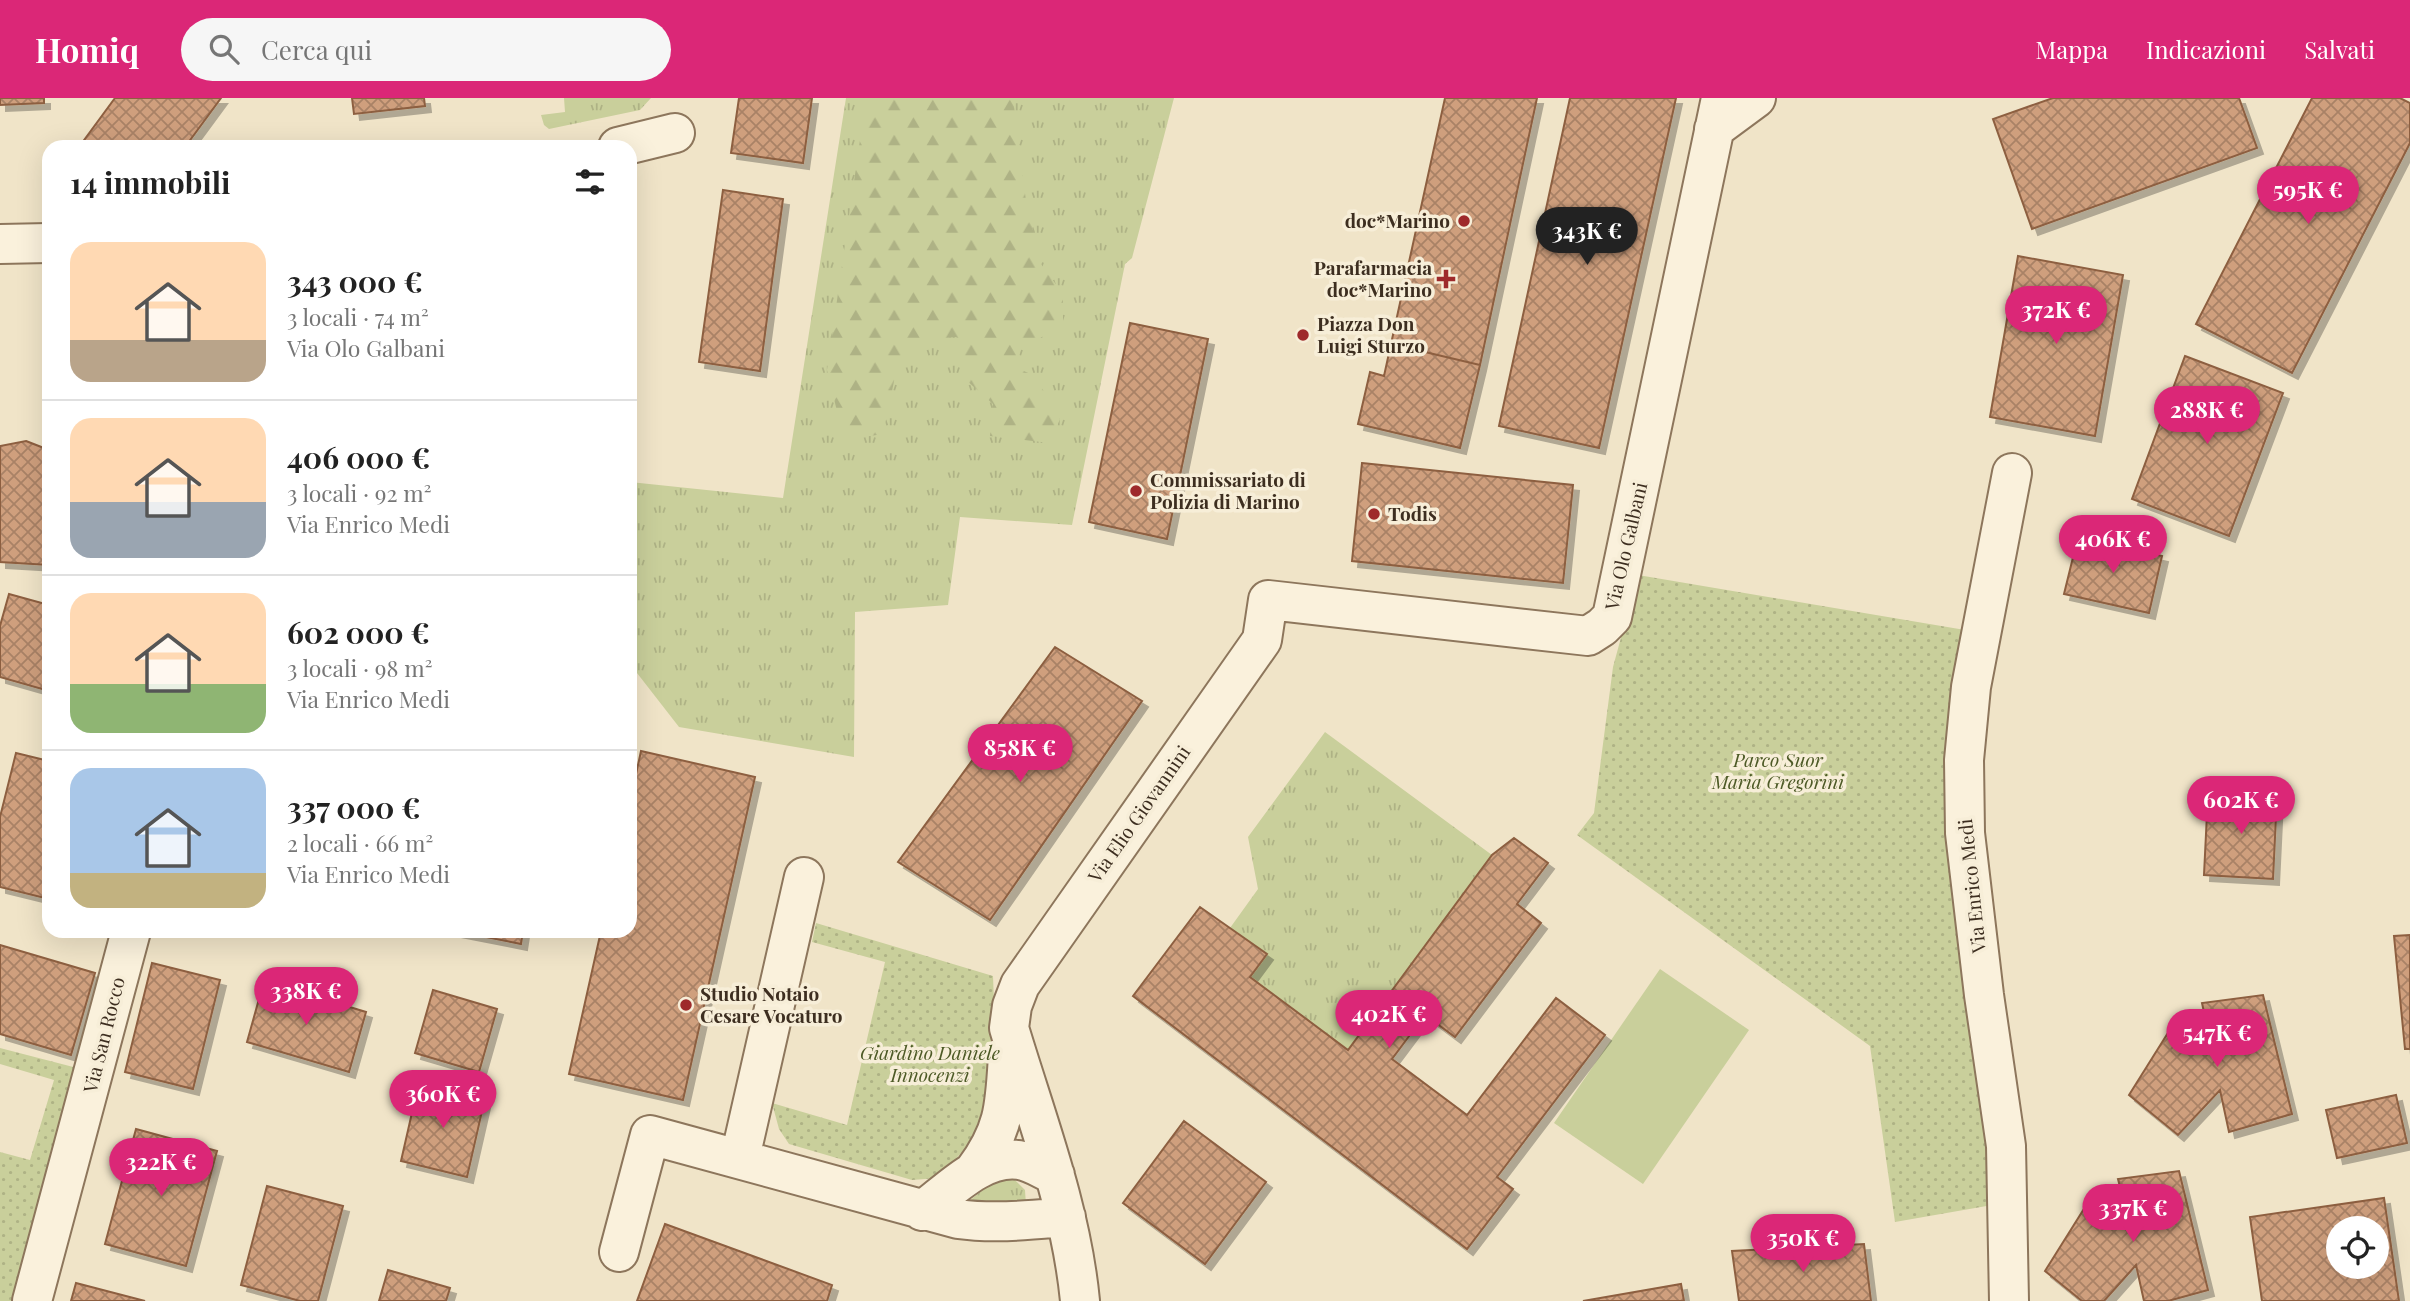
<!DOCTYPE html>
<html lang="it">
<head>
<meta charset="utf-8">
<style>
	:root { --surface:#fff; --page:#f6f6f6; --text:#222; --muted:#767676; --line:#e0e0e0; --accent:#db2777 }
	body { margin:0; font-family:"Playfair Display",serif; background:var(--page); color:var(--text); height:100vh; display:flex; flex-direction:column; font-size:26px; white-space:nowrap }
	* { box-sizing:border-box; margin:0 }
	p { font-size:23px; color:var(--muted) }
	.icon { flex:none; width:38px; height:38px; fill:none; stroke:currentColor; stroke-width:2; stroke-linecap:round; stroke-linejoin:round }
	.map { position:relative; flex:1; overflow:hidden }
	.details { position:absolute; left:42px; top:42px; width:595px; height:798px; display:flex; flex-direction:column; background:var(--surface); border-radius:21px; box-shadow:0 7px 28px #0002 }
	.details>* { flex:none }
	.controls { position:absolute; left:2326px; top:1118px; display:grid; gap:14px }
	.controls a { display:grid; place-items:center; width:63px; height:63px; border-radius:50%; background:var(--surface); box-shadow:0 7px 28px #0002; font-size:35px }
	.price { position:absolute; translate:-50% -60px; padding:0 16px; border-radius:24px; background:var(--accent); color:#fff; font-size:23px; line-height:46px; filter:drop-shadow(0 2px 4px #0008) }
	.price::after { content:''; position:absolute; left:50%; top:42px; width:21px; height:16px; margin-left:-10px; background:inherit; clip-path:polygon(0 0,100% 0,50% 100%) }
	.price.selected { background:#222; color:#fff }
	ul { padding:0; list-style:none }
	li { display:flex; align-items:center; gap:21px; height:175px; padding:0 28px }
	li+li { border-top:2px solid var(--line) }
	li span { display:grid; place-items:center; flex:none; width:196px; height:140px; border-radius:21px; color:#555 }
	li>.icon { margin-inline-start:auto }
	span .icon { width:84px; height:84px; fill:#fffc; stroke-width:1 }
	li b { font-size:30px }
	h2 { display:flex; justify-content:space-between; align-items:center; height:84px; padding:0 28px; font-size:30px }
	header { display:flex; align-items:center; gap:42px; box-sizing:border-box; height:98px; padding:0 35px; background:var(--accent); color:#fff }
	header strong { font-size:33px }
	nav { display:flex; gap:38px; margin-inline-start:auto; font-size:24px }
	.search { width:490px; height:63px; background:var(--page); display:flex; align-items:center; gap:18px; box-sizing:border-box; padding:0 24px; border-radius:38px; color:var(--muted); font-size:26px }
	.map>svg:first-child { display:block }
	.grass { fill:url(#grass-tufts) }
	.forest { fill:url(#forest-firs) }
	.park { fill:url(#park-dots) }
	.garden { fill:#c9cf9b }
	.building { fill:url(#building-cross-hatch); stroke:#8d5f41; stroke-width:2; fill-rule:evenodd; filter:url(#shadow) }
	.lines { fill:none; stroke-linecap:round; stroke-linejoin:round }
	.street-casing { stroke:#8d765c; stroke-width:42 }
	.street { stroke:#faf1dc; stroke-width:38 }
	.poi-dot { fill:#9e2a2b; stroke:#f7eed8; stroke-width:2.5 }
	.labels { text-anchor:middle; stroke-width:7; stroke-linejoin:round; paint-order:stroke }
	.poi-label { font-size:19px; font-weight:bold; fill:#3d2e20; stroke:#f7eed8; text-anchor:start }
	.street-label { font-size:19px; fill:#3d2e20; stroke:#f7eed8 }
	.park-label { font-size:19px; font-style:italic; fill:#4d5a26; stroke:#f7eed8 }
</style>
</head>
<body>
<header>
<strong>Homiq</strong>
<div class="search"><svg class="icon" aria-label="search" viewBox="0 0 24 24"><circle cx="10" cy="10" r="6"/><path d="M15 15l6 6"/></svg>Cerca qui</div>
<nav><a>Mappa</a><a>Indicazioni</a><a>Salvati</a></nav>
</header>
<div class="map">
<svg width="2410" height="1203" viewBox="0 0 2410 1203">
	<defs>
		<pattern id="grass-tufts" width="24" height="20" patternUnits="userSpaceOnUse" patternTransform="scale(1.75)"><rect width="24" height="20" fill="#c9cf9b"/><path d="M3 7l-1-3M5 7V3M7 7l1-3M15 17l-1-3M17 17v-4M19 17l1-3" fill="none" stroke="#aeb285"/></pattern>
		<pattern id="forest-firs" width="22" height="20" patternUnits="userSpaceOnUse" patternTransform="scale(1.75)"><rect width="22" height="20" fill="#c9cf9b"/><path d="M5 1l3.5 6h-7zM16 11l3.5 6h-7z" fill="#aeb285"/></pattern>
		<pattern id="park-dots" width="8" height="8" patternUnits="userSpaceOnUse" patternTransform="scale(1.75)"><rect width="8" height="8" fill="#c9cf9b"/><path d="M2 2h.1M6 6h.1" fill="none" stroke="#aeb285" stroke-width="1.8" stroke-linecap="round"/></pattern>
		<pattern id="building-cross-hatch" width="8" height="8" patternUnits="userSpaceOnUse" patternTransform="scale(1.75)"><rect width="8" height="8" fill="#cf9f7d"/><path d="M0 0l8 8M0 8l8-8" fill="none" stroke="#a98266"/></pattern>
		<filter id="shadow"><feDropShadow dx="6" dy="6" stdDeviation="0" flood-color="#0004"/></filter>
	</defs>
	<rect width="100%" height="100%" fill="#f0e4c8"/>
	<path class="grass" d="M564,0H651L640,12L549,31L544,27L541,17L565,14Z
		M846,0H1174L1132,160L1125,166L1072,427L960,419L948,507L855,514L854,659L679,629L630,566V384L783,400Z
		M1325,634L1492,757L1348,952L1250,879L1267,856L1230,830L1258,791L1248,739Z
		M999,1079L1015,1082L1025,1092L1026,1107H964Z"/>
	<path class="forest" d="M866,0H1013L1026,103L1041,166L1063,196V230L1021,248L1017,270L1035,278L1060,321L1050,345L990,338L993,306L965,281L957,239L925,242L897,269L883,336L844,342L827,272Z"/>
	<path class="park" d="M1638,477L1971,533L1998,1106L1895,1124L1870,948L1577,737L1594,715L1613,569Z
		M816,825L993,878L994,904L998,928L991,997L974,1041L938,1080L912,1082L789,1046L779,1031L772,1005L847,1027L885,864L812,844Z
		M0,950L81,971L16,1203H0V1054L30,1062L54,982L0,966Z"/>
	<path class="garden" d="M1660,871L1749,932L1643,1086L1554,1025Z"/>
	<path class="building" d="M0,0H44V5L0,7Z
		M115,0H221L185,49H79Z
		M352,0H424L425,8L354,16Z
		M739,0H812L803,65L731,55Z
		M1537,0L1480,267L1391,246L1445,0Z
		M1570,0H1676L1599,350L1499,328Z
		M2053,0H2239L2257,50L2032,131L1993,21Z
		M2312,0H2400L2410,5V45L2292,275L2196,226Z
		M723,92L783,101L760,273L699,264Z
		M2018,158L2123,177L2095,338L1990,319Z
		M1130,225L1208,241L1167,441L1089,424Z
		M1391,246L1480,267L1460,350L1358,326L1370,274L1384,278Z
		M2185,258L2283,295L2229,438L2132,401Z
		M26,343L49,352V467L0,464V348Z
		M1362,365L1573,387L1563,485L1352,463Z
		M2078,439L2162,458L2149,515L2064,496Z
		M9,496L49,507V593L0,579V528Z
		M1055,549L1142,603L990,822L898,764Z
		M641,653L755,679L683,1002L569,976L601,833H630V704Z
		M16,655L49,663V801L0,789V719Z
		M2208,695L2277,698L2273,781L2204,777Z
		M1514,740L1548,765L1517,806L1541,825L1455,939L1425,917L1392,961L1467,1017L1556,900L1605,937L1497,1079L1513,1091L1467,1151L1133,898L1200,809L1267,856L1250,879L1348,952L1492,757Z
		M455,833H523L521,846Z
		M2410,837V951H2405L2394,838Z
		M0,847L95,875L71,957L0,936Z
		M152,865L220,882L193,991L125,974Z
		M264,883L366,914L349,974L247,944Z
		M433,892L497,911L479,974L415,955Z
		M2263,897L2292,1016L2229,1034L2220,992L2178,1037L2129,997L2176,922L2209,937L2202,905Z
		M419,984L485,1000L467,1079L401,1063Z
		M2396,997L2407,1045L2337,1060L2326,1012Z
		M1184,1023L1266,1084L1205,1166L1123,1105Z
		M136,1031L217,1053L186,1168L105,1146Z
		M2179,1073L2208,1192L2168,1203H2144L2136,1167L2104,1203H2082L2045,1173L2092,1098L2126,1112L2118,1081Z
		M267,1088L343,1108L318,1203H300L241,1187Z
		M2384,1100L2399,1203H2262L2250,1119ZM2338,1130H2376V1169H2338Z
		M665,1126L832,1187L827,1203H637Z
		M1864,1146L1871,1203H1739L1732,1153Z
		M388,1172L450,1190L446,1203H379Z
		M76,1185L145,1203H71Z
		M1681,1186L1684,1203H1583Z"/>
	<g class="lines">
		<g class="street-casing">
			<path id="street" d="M1714,31L1756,0
				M618,49L675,35
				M0,146L49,145
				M740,1060L804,779
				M974,1073C1005,1032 1005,1007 1008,957
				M922,1113C949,1093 982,1057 1019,1062C1032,1064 1043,1072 1055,1077
				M619,1154L650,1037L958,1121C994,1126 1030,1122 1066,1119
				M32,1203L131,833
				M1080,1203C1071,1109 1036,1020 1009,930L1012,908L1020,887L1262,542L1268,502L1588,538L1602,529L1612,519L1721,0
				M2009,1203L2006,1048L1984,897L1965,735L1964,662L1971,589L2012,375"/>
		</g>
		<use href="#street" class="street"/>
	</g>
	<g class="poi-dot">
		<circle cx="1464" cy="123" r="7"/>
		<path d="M1442.5 170.5h7v7h7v7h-7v7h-7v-7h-7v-7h7z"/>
		<circle cx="1303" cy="237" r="7"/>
		<circle cx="1136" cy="393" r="7"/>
		<circle cx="1374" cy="416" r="7"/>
		<circle cx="686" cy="907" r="7"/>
	</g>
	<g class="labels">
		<g class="poi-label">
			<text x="1450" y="130" text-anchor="end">doc*Marino</text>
			<text x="1432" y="177" text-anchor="end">Parafarmacia<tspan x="1432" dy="22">doc*Marino</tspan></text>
			<text x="1317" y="233">Piazza Don<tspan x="1317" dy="22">Luigi Sturzo</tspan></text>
			<text x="1150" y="389">Commissariato di<tspan x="1150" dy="22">Polizia di Marino</tspan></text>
			<text x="1388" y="423">Todis</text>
			<text x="700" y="903">Studio Notaio<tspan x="700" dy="22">Cesare Vocaturo</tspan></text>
		</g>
		<g class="street-label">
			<text transform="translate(1626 448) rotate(-77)" y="7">Via Olo Galbani</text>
			<text transform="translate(1139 716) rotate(-55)" y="7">Via Elio Giovannini</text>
			<text transform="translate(1972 788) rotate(-96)" y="7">Via Enrico Medi</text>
			<text transform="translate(104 937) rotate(-76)" y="7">Via San Rocco</text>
		</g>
		<g class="park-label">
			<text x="1778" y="669">Parco Suor<tspan x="1778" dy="22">Maria Gregorini</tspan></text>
			<text x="930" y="962">Giardino Daniele<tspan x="930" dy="22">Innocenzi</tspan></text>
		</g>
	</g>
</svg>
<div class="controls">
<a><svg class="icon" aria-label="locate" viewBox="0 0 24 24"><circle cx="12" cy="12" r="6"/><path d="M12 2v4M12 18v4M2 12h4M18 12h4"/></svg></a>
</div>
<b class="price" style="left:2308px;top:128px">595K €</b>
<b class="price selected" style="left:1587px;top:169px">343K €</b>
<b class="price" style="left:2056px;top:248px">372K €</b>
<b class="price" style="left:2207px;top:348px">288K €</b>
<b class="price" style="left:2113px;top:477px">406K €</b>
<b class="price" style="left:1020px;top:686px">858K €</b>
<b class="price" style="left:2241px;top:738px">602K €</b>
<b class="price" style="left:306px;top:929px">338K €</b>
<b class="price" style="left:1389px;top:952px">402K €</b>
<b class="price" style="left:2217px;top:971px">547K €</b>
<b class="price" style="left:443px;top:1032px">360K €</b>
<b class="price" style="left:161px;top:1100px">322K €</b>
<b class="price" style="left:2133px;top:1146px">337K €</b>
<b class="price" style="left:1803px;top:1176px">350K €</b>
<section class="details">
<h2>14 immobili<svg class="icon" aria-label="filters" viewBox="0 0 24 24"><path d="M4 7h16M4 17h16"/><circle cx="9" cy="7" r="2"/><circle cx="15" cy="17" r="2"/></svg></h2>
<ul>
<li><span style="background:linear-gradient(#ffd9b3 70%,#b9a48a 0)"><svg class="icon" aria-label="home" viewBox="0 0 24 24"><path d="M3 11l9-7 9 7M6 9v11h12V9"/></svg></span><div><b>343 000 €</b><p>3 locali · 74 m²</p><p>Via Olo Galbani</p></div></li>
<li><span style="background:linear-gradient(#ffd9b3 60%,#9aa5b1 0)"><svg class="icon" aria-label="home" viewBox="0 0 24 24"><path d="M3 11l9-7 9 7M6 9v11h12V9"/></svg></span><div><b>406 000 €</b><p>3 locali · 92 m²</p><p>Via Enrico Medi</p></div></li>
<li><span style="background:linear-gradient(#ffd9b3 65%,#8fb573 0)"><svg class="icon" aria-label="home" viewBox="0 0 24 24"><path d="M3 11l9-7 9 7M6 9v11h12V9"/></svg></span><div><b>602 000 €</b><p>3 locali · 98 m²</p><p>Via Enrico Medi</p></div></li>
<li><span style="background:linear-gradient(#a9c7e8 75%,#c2b280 0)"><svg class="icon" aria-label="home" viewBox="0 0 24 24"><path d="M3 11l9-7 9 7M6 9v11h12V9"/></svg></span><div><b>337 000 €</b><p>2 locali · 66 m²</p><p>Via Enrico Medi</p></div></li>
</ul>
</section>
</div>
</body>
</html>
